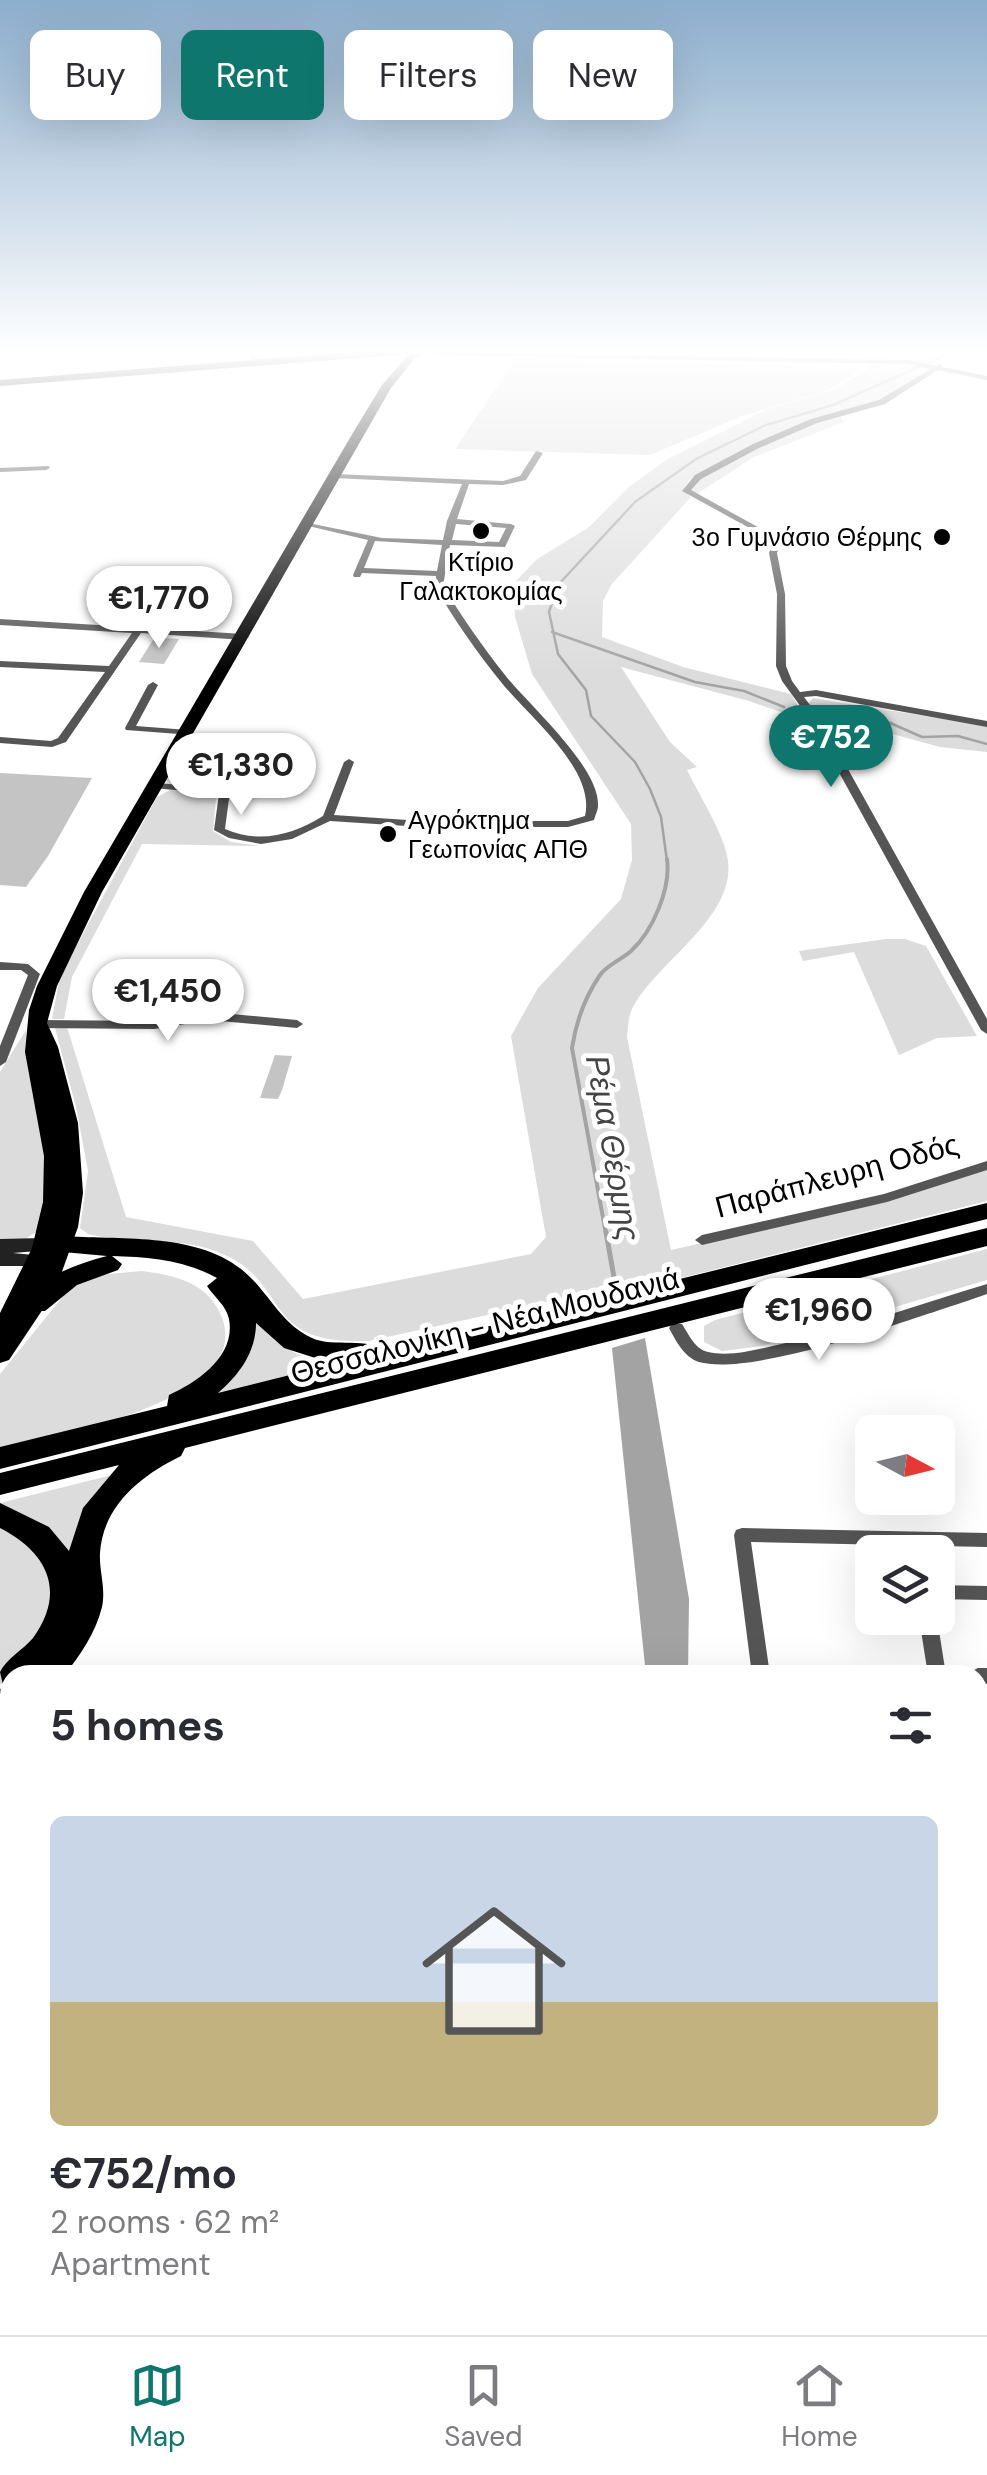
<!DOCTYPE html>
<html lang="en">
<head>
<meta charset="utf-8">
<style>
	:root { --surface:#fff; --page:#f2f2f3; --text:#2b2b33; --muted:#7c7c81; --line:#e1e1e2; --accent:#0f766e }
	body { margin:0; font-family:"DM Sans",sans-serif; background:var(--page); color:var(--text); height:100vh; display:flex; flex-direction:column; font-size:38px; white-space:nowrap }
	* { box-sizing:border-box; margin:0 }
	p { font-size:32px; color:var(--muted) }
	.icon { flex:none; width:55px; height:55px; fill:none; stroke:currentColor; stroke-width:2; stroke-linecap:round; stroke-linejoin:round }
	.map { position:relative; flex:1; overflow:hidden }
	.details { position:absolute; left:0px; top:1665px; width:988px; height:670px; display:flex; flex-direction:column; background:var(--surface); border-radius:30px 30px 0 0; box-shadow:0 10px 40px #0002 }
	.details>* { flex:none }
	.guide { position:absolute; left:30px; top:30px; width:928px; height:90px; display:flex; gap:20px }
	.needle { width:65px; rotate:97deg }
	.buttons { position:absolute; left:855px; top:1415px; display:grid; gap:20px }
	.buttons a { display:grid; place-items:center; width:100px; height:100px; border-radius:15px; background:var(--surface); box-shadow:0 10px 40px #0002; font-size:50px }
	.price { position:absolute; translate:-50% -85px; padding:0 22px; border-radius:35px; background:#fff; color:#222; font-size:32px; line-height:65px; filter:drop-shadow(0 2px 5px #0008) }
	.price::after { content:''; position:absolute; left:50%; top:60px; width:30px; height:22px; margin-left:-15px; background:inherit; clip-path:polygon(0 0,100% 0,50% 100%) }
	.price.active { background:var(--accent); color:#fff }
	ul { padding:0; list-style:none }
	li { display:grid; align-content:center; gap:20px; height:530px; padding:0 50px }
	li+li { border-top:2px solid var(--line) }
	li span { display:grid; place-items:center; height:310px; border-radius:15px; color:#555 }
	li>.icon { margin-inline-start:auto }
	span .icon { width:180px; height:180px; fill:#fffc; stroke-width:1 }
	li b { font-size:42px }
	h2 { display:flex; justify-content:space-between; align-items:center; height:120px; padding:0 50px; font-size:42px }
	.chip { padding:0 35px; border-radius:15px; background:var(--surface); box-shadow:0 10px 40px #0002; font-size:35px; line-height:90px }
	.chip.active { background:var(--accent); color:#fff }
	.dock { display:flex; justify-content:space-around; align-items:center; height:140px; border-top:2px solid var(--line); background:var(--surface); font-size:28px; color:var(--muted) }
	.dock a { display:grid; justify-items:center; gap:5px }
	.dock .active { color:var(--accent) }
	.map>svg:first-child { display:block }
	.green { fill:#dcdcdc }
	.water { fill:#a3a3a3 }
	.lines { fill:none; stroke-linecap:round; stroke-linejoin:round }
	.stream-far3 { stroke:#a3a3a3; stroke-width:2.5 }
	.stream-far2 { stroke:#a3a3a3; stroke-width:4 }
	.stream-far1 { stroke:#a3a3a3; stroke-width:5 }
	.stream { stroke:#a3a3a3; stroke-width:6 }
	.building { fill:#c4c4c4 }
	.street { fill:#555; fill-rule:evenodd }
	.secondary { fill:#222; fill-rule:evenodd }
	.primary { fill:#000; fill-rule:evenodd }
	.highway { fill:#000; fill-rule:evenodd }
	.poi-dot { fill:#000; stroke:#fff; stroke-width:4 }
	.labels { text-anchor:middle; stroke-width:10; stroke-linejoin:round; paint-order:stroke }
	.far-poi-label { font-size:25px; fill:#000; stroke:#fff; text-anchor:end }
	.street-label { font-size:30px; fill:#000; stroke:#fff }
	.water-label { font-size:32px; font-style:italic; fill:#444; stroke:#fff }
</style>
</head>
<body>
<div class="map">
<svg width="987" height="2335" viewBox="0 0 987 2335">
	<rect width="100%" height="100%" fill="#fff"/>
	<path class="green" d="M515,359L856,368L860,370L829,390L742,416L650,455L455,449Z
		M867,363L935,367L878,402L811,420L690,479L683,490L691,497L611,585L603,601L602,637L683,667L791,694L807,721L749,701L621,667L670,742L697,767L687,770C699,795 725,835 728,861C735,918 657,962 633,1007C628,1016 628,1028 627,1037L671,1250L883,1202L987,1169V1201L685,1277L555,1300L369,1341C257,1346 293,1281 218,1252C177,1236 130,1245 88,1234L80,1228L88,1171L76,1107L55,1028L67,1027L126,1217L253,1241L303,1299L531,1254L546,1237L511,1036L538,988L621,899L632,860L631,824L532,674L515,617L514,583L536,560L589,527L629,487L666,460L768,409L835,389L871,367Z
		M839,414L844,422L754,457L695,495L691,493L690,486C737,455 786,431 839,414Z
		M813,698L987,726V752L940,747L878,730V742L860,745L854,739L829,738L806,706Z
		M196,735L221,736L231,745C233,783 208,791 175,782Z
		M170,790L211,794L216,799L213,831L231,842L260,846L142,844L72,977L64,1019H52L60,976L157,797Z
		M886,939H905L926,946L977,1036L937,1038L899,1055L854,952L803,961L799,951Z
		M26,1030L29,1073L51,1166L41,1229L22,1241L0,1243V1072Z
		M987,1249V1280L762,1346L722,1351L704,1342V1326L715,1320Z
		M142,1271C172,1275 204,1281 219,1311C265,1400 51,1436 0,1448V1374L69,1289L98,1275Z
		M253,1314C277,1348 303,1362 345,1366L206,1401Z
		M136,1469L115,1485L76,1587L0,1511V1503Z
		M0,1526L45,1553L59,1611L10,1679L0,1684Z"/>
	<path class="water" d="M645,1338L689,1599L688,1675H646L612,1348Z"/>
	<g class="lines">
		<path class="stream-far3" d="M552,632L695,682L744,691L784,707
			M816,714L845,721L888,722L922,737L958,736L987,744
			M667,861L661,817L650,789L635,762L591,716L586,690L558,654L549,612L558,585L635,502L696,459L766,425L833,405L952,352L978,348"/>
		<path class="stream-far2" d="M606,1234L572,1048C576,1022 585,997 600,975C607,965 621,960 631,951C653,931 671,888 667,859"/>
		<path class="stream-far1" d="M606,1232L618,1300"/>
		<path class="stream" d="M184,2335L186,2325"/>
	</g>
	<path class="building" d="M160,638L179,639L164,664L139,662L153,640Z
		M0,773L92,778L48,856L26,887L0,885Z
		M275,1055L292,1056L282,1090L278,1099L260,1098Z"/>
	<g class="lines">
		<path class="street" d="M246,348H252L256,359H252Z
			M431,352L909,360L936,366L940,364L943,367L987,376V380L938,370L885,404L817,423L759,448L701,479L691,490L781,540L777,553L785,594L786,666L792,681L800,692L816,690L987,721V727L816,696L804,697L819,717L987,1019V1034L981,1030L809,718L782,681L776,666L777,594L769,553L773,541L682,491L695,475L753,444L811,419L879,400L931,369L909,364L429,355Z
			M536,451L543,453L526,480L503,485L469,484L457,519L511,524L515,526L505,547L450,545L443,586C462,617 483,647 505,675C529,705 600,767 598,806C598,810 595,816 594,820L568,827H422L330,821L292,839L261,844L229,838L214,830L219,794L153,788V784L157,783L229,789L230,791L225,829C260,844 292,835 323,816L344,762L349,759L354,762L334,815L422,821H568L585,816C596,769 528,716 501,682C477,652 454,620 435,586L436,576L362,573L360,577H354L353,575L368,540L304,525L308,523L382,538L443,540L447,521L462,484L334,478L330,476L334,474L503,481L520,476ZM456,524L506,528L499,542L452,540ZM375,541L442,545L437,571L364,568Z
			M49,466L50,468L46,470L0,472V468Z
			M0,619L244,634L249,637L244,640L141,633L66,742L52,747L0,743V737L51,741L58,738L105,672L0,667V661L109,666L132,633L0,625Z
			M153,682L158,685L136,726L188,730L192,731V735L126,730L125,728L148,685Z
			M0,962L28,964L40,974L6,1062L0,1066V1046L28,975L21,970H0Z
			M209,1012L297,1020L303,1024L297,1028L209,1020L154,1029L38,1028L32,1024L38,1020L154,1021Z
			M987,1161V1170L887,1202L702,1245L695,1240L702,1235L884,1194Z
			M987,1284V1294L967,1301C911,1319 752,1377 699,1362C684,1357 676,1341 669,1328L672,1324H682C689,1335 695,1349 708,1352C729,1357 756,1350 777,1345C849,1330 917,1305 987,1284Z
			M742,1528L987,1533V1547L751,1542L770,1675H752L734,1535L736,1530Z
			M938,1585L987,1586V1600L938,1599Z
			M919,1618H937L946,1675H928Z
			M978,1668H987V1684L978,1683V1675H969L972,1671Z
			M978,1965L987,1970V1993L978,1988Z
			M0,2250L10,2255V2281L0,2276Z
			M87,2325H121L127,2335H93Z
			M271,2325H295L291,2335H267Z
			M643,2325H671L666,2335H638Z
			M836,2325H866L871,2335H841Z"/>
		<path class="secondary" d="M43,1238L50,1240L53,1245L50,1250L13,1253L44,1256L48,1261L44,1266H0V1239Z"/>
		<path class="primary" d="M400,348H436L414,359L391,388L102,892L57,986L47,1023L58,1047L78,1123L83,1193L78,1227L55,1291L9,1360L0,1363V1313L32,1248L43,1202L44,1156L25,1052L29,1010L37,986L84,892L354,431L382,385L409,354L0,386V380Z"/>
		<path class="highway" d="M987,1203V1219L0,1469V1447L167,1406L169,1395C198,1382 236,1356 229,1319C226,1305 214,1297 207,1286L217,1278C185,1260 148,1257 112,1256L122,1264L118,1270L77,1285L45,1311H25L21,1304C39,1277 77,1264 107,1256L52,1251L48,1245L61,1236C117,1240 194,1232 241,1269C268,1290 279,1323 312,1338C333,1348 370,1336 385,1352ZM256,1323L284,1348L334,1364L218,1393C239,1375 256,1352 256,1323Z
			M987,1228V1246L185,1448L181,1456C142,1475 103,1505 100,1553C99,1571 106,1588 102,1607C96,1632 80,1656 64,1675H10V1716L0,1719V1689L9,1686L3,1685L0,1672C7,1658 23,1650 33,1638C67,1591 47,1552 0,1528V1503L49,1527L69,1551L83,1508L119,1465L0,1495V1473Z"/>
	</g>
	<linearGradient id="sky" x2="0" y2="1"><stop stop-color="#8cadcc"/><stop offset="0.52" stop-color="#fff"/><stop offset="1" stop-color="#fff" stop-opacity="0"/></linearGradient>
	<rect width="987" height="675" fill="url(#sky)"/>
	<g class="poi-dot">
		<circle cx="481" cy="531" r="10"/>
		<circle cx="942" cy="537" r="10"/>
		<circle cx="388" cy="834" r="10"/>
	</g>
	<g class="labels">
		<g class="far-poi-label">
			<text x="922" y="546">3ο Γυμνάσιο Θέρμης</text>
			<text x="481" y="571" text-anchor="middle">Κτίριο<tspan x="481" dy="29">Γαλακτοκομίας</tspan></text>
			<text x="408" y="829" text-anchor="start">Αγρόκτημα<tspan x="408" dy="29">Γεωπονίας ΑΠΘ</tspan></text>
		</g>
		<g class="street-label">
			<text transform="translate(837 1176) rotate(-15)" y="10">Παράπλευρη Οδός</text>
			<text transform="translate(485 1326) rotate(-14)" y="10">Θεσσαλονίκη - Νέα Μουδανιά</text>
		</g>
		<g class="water-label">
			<text transform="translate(613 1148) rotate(80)" y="11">Ρέμα Θέρμης</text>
		</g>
	</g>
</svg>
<div class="buttons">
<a><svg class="needle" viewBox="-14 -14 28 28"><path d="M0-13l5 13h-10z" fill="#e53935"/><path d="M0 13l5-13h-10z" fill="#7c7c81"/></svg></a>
<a><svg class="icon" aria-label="layers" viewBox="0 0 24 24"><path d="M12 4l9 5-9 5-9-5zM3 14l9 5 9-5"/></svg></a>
</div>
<b class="price" style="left:159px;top:651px">€1,770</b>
<b class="price active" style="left:831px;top:790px">€752</b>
<b class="price" style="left:241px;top:818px">€1,330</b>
<b class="price" style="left:168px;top:1044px">€1,450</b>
<b class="price" style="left:819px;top:1363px">€1,960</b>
<div class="guide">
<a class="chip">Buy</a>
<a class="chip active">Rent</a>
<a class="chip">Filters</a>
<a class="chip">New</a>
</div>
<section class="details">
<h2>5 homes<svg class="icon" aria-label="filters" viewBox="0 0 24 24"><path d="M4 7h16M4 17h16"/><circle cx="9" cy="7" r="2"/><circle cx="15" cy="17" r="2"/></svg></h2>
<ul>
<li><span style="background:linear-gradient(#c9d6e8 60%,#c2b280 0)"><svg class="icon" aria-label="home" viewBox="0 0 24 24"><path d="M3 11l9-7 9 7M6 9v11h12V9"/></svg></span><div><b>€752/mo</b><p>2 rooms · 62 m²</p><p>Apartment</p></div></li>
</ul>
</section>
</div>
<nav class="dock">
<a class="active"><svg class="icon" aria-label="map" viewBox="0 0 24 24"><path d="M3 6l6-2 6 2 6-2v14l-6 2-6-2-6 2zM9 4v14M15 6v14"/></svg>Map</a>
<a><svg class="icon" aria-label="saved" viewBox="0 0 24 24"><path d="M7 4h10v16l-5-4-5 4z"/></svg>Saved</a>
<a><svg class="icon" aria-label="home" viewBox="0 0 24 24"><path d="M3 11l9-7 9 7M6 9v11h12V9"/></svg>Home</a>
</nav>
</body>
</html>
